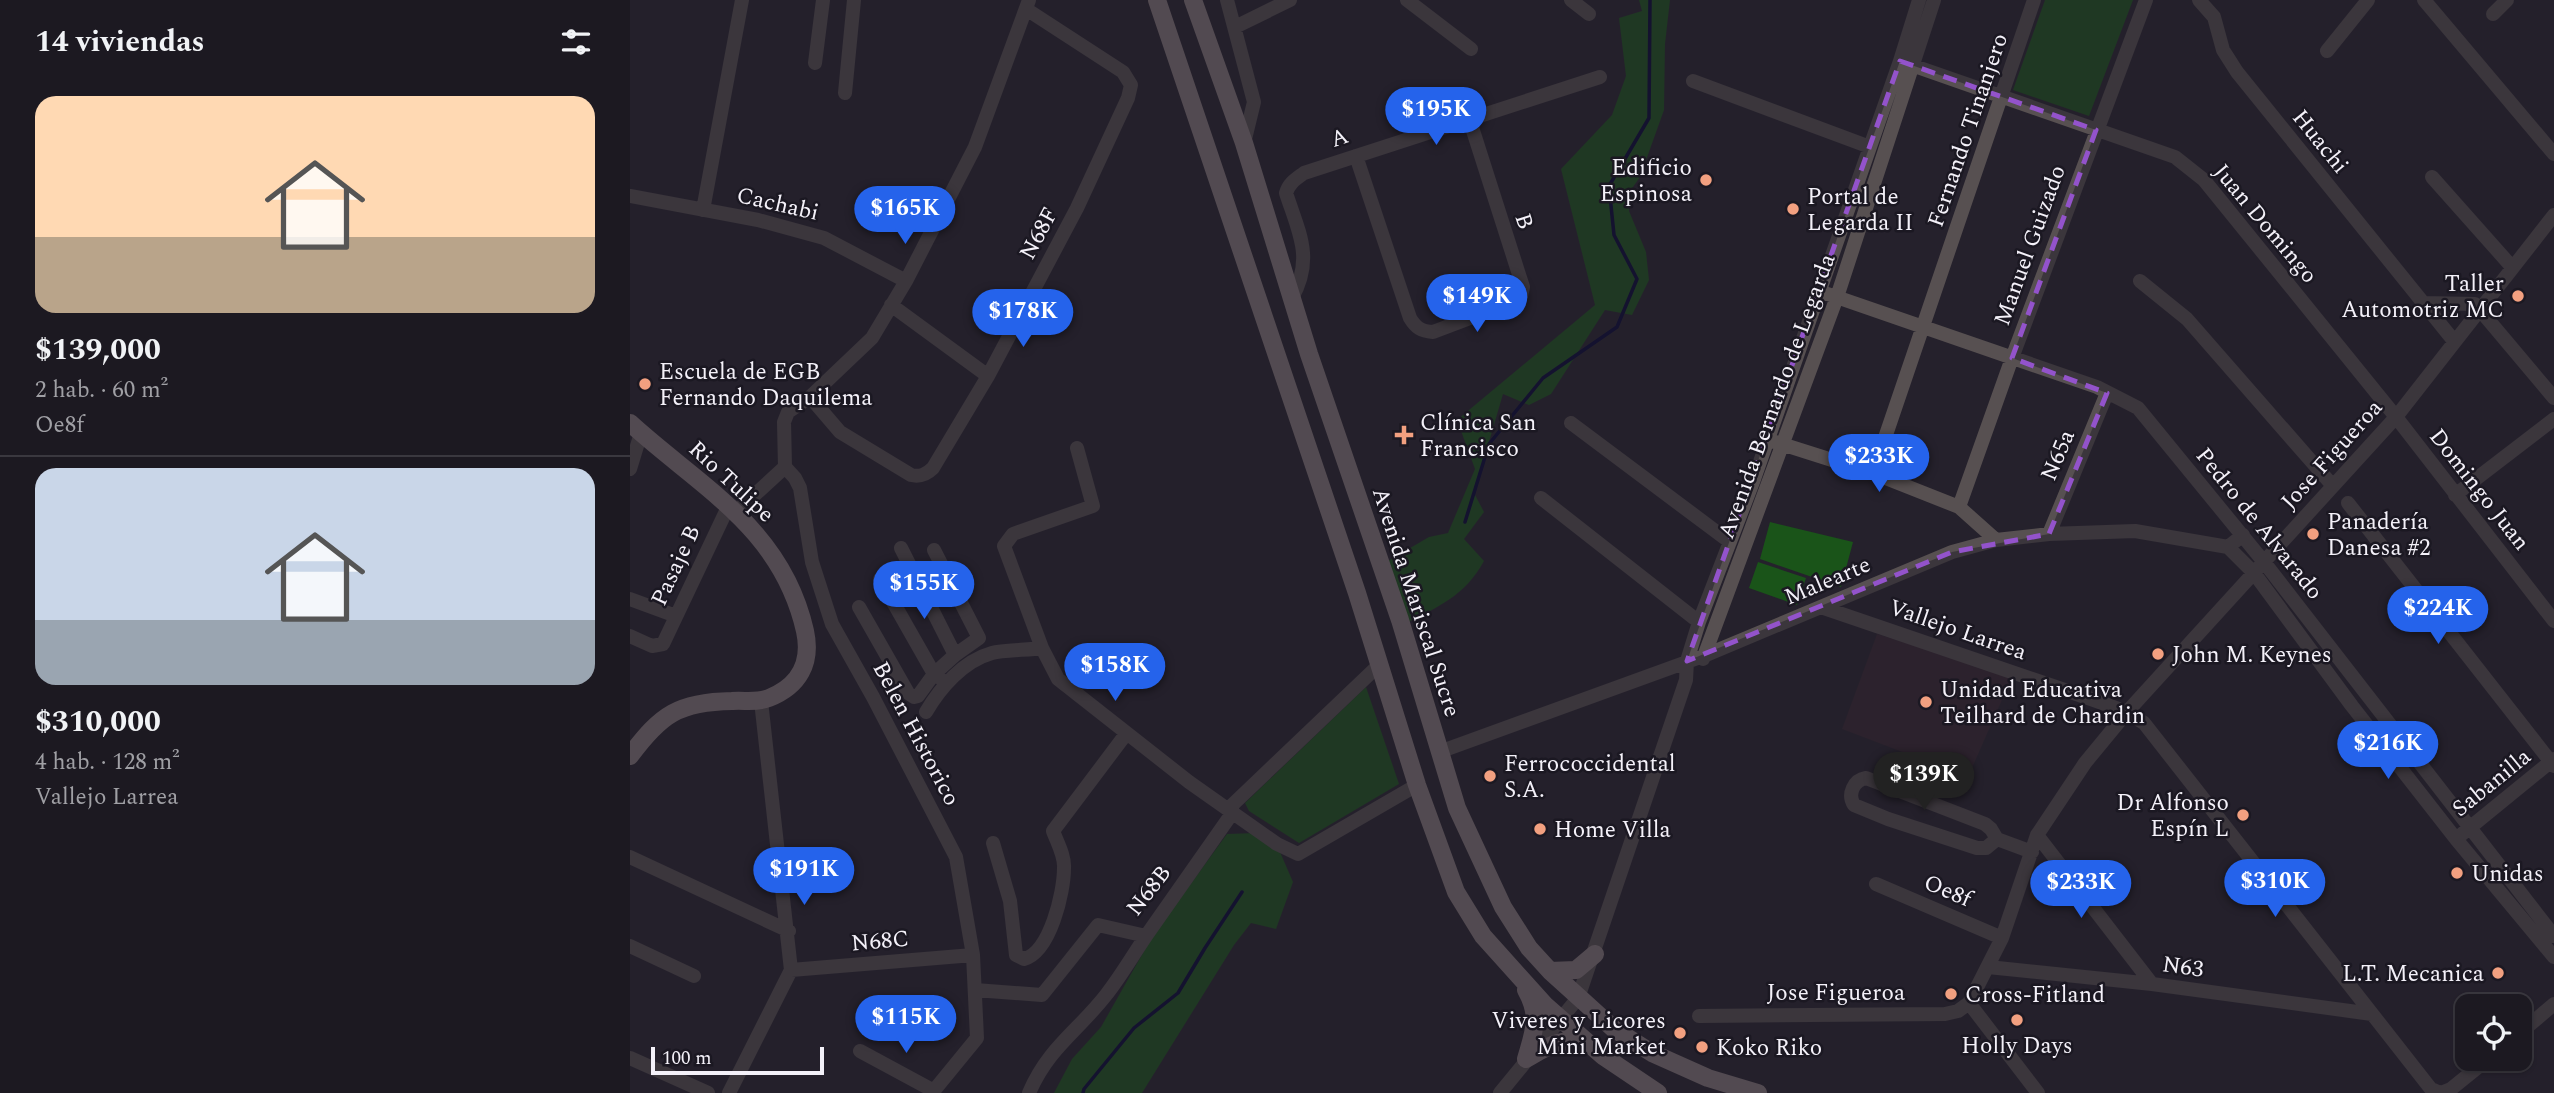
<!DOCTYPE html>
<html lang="es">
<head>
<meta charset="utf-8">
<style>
	:root { --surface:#1c1921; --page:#29262e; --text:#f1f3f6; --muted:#a0a0a5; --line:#3a383f; --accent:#2563eb }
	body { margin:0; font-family:Spectral,serif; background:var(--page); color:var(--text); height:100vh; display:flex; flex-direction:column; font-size:26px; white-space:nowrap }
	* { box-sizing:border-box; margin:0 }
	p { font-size:23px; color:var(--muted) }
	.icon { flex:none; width:38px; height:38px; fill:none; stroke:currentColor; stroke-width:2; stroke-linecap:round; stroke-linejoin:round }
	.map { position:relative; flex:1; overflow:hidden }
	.details { display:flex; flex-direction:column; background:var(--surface); width:630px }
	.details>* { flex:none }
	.controls { position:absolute; left:1825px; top:994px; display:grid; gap:14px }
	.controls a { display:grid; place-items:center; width:77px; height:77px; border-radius:14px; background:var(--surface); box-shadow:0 2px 5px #0004,0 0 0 2px var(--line); font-size:35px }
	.scale { position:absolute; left:21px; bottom:18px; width:173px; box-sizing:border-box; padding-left:7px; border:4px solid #f4f1f9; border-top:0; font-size:19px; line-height:24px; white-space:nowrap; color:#f4f1f9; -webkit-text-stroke:5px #1b1822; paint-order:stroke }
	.price { position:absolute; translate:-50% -60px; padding:0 16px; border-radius:24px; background:var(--accent); color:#fff; font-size:23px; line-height:46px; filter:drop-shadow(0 2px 4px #0008) }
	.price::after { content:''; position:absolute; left:50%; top:42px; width:21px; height:16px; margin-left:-10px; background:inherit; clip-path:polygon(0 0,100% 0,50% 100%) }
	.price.current { background:#222; color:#fff }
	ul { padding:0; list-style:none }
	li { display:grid; align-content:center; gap:14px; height:371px; padding:0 35px }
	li+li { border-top:2px solid var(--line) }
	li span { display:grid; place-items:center; height:217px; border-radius:21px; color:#555 }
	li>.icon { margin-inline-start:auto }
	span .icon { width:126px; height:126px; fill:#fffc; stroke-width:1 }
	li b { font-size:30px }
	h2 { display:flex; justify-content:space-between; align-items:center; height:84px; padding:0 35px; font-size:30px }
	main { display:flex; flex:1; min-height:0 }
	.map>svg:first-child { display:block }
	.education { fill:#35252f }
	.green { fill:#1a5419 }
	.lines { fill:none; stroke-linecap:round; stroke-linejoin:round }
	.stream { stroke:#000034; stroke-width:3.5 }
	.minor { stroke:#575051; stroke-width:14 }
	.major { stroke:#8b7d7e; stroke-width:18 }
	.marked { fill:none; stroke:#9353cb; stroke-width:5; stroke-dasharray:14 9; stroke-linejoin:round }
	.poi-dot { fill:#f2a080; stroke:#1b1822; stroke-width:2.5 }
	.labels { text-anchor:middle; stroke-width:5; stroke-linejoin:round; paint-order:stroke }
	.street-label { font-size:23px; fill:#f4f1f9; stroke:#1b1822 }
	.poi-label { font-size:23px; fill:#f4f1f9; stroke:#1b1822; text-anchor:start }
</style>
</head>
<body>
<main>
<section class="details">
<h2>14 viviendas<svg class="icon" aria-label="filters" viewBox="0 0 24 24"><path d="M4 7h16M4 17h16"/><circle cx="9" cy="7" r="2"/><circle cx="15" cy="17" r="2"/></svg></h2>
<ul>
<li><span style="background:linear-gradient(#ffd9b3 65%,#b9a48a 0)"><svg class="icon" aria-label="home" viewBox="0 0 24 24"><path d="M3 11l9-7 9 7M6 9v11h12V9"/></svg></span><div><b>$139,000</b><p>2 hab. · 60 m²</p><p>Oe8f</p></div></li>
<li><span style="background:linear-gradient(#c9d6e8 70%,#9aa5b1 0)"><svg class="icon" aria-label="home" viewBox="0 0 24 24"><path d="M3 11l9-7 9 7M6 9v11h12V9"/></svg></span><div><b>$310,000</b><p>4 hab. · 128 m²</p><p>Vallejo Larrea</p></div></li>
</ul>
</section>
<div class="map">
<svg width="1924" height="1093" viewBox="0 0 1924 1093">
	<rect width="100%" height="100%" fill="#25212c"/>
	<path class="education" d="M1247,634L1383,675L1338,777L1212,729Z"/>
	<path class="green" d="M1009,0H1040L1035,44L1034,110L1010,177L1003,187L999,211L1016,252L1019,280L1002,315L975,310L921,394L899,405L873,394L844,493L854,512L834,539L854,561C835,596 808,607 774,624L751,565L799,537L818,533L845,469L827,420L965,305L931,169L982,115L996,76L989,18L1012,11Z
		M1415,0H1503L1459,116L1383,90Z
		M1140,522L1223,542L1211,587L1130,559Z
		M1128,562L1176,578L1167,605L1119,588Z
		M736,687L769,784L669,843L619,811L615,803Z
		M626,833L650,852L663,882L646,929L621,923L604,945L512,1093H424L442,1059L471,1027L522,937L597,834Z"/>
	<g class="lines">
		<path class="stream" d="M835,522L859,444L913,378L987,327L1007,279L984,235L979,186L1019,118L1020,0
			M453,1093L454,1089L504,1028L548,993L575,948L612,892"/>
		<path class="minor" d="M597,0L624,102L614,143
			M777,0L841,49
			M941,0L959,14
			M1569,0L1584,17L1593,50L1607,72L1824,341
			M1794,0L1924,154
			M1863,14L1877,0
			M605,27L660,0
			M1697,51L1738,0
			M1270,61L1545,157L1574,180L1766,417L1924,621
			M185,63L193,0
			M1063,81L1240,147
			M215,93L224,0
			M726,156L780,318C786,328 791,331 803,332L885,301L891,296L893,287L839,118
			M1802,177L1882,267
			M0,196L128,220L194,238L276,281
			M73,210L112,0
			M1510,281L1557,319L1703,486
			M1189,291L1467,387L1508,408L1634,562L1924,936
			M662,298C684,258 669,233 656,193C659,183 666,179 674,173L970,77
			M1792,303L1845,304L1924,398
			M261,305L358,376
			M180,397L210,432L281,475C290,477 296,475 303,468L358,376L447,208L498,98L501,85L493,72L396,9
			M941,423L1100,542
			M1145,442L1243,473L1329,507L1366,540
			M447,448L463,506L383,534L374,546L412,648L428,679L559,782L647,844L668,854L787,785
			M0,469L11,433
			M1243,473L1404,0
			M1825,495L1924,419
			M911,498L1069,622
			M1718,503L1924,766
			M1329,507L1382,358L1516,0
			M106,512L155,467
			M1419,534L1477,393
			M1598,547L1624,573L1722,706L1826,839L1924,957
			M271,548L325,655
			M250,579L304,674L310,678
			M0,599L46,616
			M229,607L278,693L284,697L288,696L304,674L325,655L349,638L304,550
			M1191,607L1464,700L1497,712L1514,723L1801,1089L1810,1093
			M0,636L22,646L33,644L99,505
			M1073,659L1207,297L1304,0
			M296,712C310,688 333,661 362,653C373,650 399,650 412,648
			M809,752L1076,655L1322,552L1366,540L1419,534L1505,531L1598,547L1613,535
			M598,809L750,664
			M1832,834L1924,759
			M1407,835L1522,984
			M1367,839L1356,848H1347L1258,819L1224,805C1217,794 1224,780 1236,778L1355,824L1361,829L1367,839L1402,852
			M363,843L380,901L386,955L394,959C420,952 434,893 434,868C435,856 427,842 423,831L496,734
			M0,857L159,931
			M1246,884L1372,938
			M0,946L64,976
			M1358,967L1522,984L1742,1014
			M161,970L343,955
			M345,990L412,995L468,925L516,936L603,812
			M1339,1003L1408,1093
			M1069,1016L1315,1014L1328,1011L1339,1003L1372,938L1407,835L1455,763L1497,712L1766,417L1924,215
			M1890,1033L1924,1004
			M230,1051L304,1091
			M0,1058L78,1093
			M99,1093L161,970L131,701
			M302,1093L347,1038L343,955L326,857L243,697L202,624L182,562L170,488L165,478L155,467L154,422L158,412L180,397L242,338L276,281L345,147L399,0
			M399,1093C418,1048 448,1031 476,995C491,976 503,955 516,936
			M870,1093L948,998L1056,680L1057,661L1069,622L1123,482L1270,61L1289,0
			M1811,1093L1821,1089L1858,1059"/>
		<path class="major" d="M527,0L727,593L787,785L826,892L853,936L915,1005L973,1056L1028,1093
			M563,0L614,143L679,354L770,620L827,808L873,907L899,948L920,971L984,1029L1022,1053L1078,1078L1128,1093
			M0,423C70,487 152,528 175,631C182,663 169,686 139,698C127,703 115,700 102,701C49,702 31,714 0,756
			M920,971L946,970L965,954
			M896,990C911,1017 904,1031 896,1059
			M896,1059C917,1047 933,1035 957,1045"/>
	</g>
	<path d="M0 0H1924V1093H0ZM1270,61L1466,130L1382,358L1477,393L1419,534L1322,552L1057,661Z" fill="#25212c" fill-opacity=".55" fill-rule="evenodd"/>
	<path class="marked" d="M1270,61L1466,130L1382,358L1477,393L1419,534L1322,552L1057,661Z"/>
	<g class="poi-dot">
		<circle cx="1076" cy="180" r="7"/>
		<circle cx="1163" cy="209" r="7"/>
		<circle cx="1888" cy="296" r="7"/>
		<circle cx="15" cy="384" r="7"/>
		<path d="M770.5 424.5h7v7h7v7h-7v7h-7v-7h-7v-7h7z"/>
		<circle cx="1683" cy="534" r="7"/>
		<circle cx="1528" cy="654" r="7"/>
		<circle cx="1296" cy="702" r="7"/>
		<circle cx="860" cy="776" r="7"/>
		<circle cx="1613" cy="815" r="7"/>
		<circle cx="910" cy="829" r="7"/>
		<circle cx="1827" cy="873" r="7"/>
		<circle cx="1868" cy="973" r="7"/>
		<circle cx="1321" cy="994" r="7"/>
		<circle cx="1387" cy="1020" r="7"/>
		<circle cx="1050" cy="1033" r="7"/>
		<circle cx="1072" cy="1047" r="7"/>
	</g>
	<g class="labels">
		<g class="street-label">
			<text transform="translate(1337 130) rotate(-71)" y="8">Fernando Tinanjero</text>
			<text transform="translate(709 137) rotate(-19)" y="8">A</text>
			<text transform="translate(1691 141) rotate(51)" y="8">Huachi</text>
			<text transform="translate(148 203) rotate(13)" y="8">Cachabi</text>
			<text transform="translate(895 221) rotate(72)" y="8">B</text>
			<text transform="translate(1636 223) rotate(50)" y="8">Juan Domingo</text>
			<text transform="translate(408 233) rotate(-62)" y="8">N68F</text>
			<text transform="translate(1399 245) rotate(-70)" y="8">Manuel Guizado</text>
			<text transform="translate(1146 396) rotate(-70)" y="8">Avenida Bernardo de Legarda</text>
			<text transform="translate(1701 454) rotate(-48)" y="8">Jose Figueroa</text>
			<text transform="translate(1427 455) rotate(-67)" y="8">N65a</text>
			<text transform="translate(102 481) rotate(43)" y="8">Rio Tulipe</text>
			<text transform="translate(1850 489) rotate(52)" y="8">Domingo Juan</text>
			<text transform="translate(1630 523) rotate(51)" y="8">Pedro de Alvarado</text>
			<text transform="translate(45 565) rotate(-65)" y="8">Pasaje B</text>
			<text transform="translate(1197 580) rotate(-23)" y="8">Malearte</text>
			<text transform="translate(787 602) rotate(72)" y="8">Avenida Mariscal Sucre</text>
			<text transform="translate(1328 629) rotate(19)" y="8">Vallejo Larrea</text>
			<text transform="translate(287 733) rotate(62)" y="8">Belen Historico</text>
			<text transform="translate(1861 782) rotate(-39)" y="8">Sabanilla</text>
			<text transform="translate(518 890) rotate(-52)" y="8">N68B</text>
			<text transform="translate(1318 890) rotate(23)" y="8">Oe8f</text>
			<text transform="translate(250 940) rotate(-5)" y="8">N68C</text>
			<text transform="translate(1553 966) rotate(8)" y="8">N63</text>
			<text x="1206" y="1000">Jose Figueroa</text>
		</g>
		<g class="poi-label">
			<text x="1062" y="175" text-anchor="end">Edificio<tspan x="1062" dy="26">Espinosa</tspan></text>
			<text x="1177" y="204">Portal de<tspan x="1177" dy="26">Legarda II</tspan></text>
			<text x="1874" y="291" text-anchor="end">Taller<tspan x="1874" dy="26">Automotriz MC</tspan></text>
			<text x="29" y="379">Escuela de EGB<tspan x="29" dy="26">Fernando Daquilema</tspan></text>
			<text x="790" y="430">Clínica San<tspan x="790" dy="26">Francisco</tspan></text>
			<text x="1697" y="529">Panadería<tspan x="1697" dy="26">Danesa #2</tspan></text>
			<text x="1542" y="662">John M. Keynes</text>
			<text x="1310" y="697">Unidad Educativa<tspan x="1310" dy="26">Teilhard de Chardin</tspan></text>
			<text x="874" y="771">Ferrococcidental<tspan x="874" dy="26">S.A.</tspan></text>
			<text x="1599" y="810" text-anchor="end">Dr Alfonso<tspan x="1599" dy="26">Espín L</tspan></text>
			<text x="924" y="837">Home Villa</text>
			<text x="1841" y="881">Unidas</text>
			<text x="1854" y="981" text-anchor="end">L.T. Mecanica</text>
			<text x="1335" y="1002">Cross-Fitland</text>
			<text x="1036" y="1028" text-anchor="end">Viveres y Licores<tspan x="1036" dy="26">Mini Market</tspan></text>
			<text x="1387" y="1053" text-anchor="middle">Holly Days</text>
			<text x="1086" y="1055">Koko Riko</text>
		</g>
	</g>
</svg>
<div class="controls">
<a><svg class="icon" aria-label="locate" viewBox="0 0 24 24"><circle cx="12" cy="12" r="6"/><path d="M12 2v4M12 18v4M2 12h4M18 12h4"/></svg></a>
</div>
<div class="scale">100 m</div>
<b class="price" style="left:806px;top:147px">$195K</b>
<b class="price" style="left:275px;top:246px">$165K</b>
<b class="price" style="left:847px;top:334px">$149K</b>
<b class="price" style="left:393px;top:349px">$178K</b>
<b class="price" style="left:1249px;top:494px">$233K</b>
<b class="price" style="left:294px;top:621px">$155K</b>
<b class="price" style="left:1808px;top:646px">$224K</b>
<b class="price" style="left:485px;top:703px">$158K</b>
<b class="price" style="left:1758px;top:781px">$216K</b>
<b class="price current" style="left:1294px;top:812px">$139K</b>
<b class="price" style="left:174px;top:907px">$191K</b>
<b class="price" style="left:1645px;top:919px">$310K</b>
<b class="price" style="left:1451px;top:920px">$233K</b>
<b class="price" style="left:276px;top:1055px">$115K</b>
</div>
</main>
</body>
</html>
